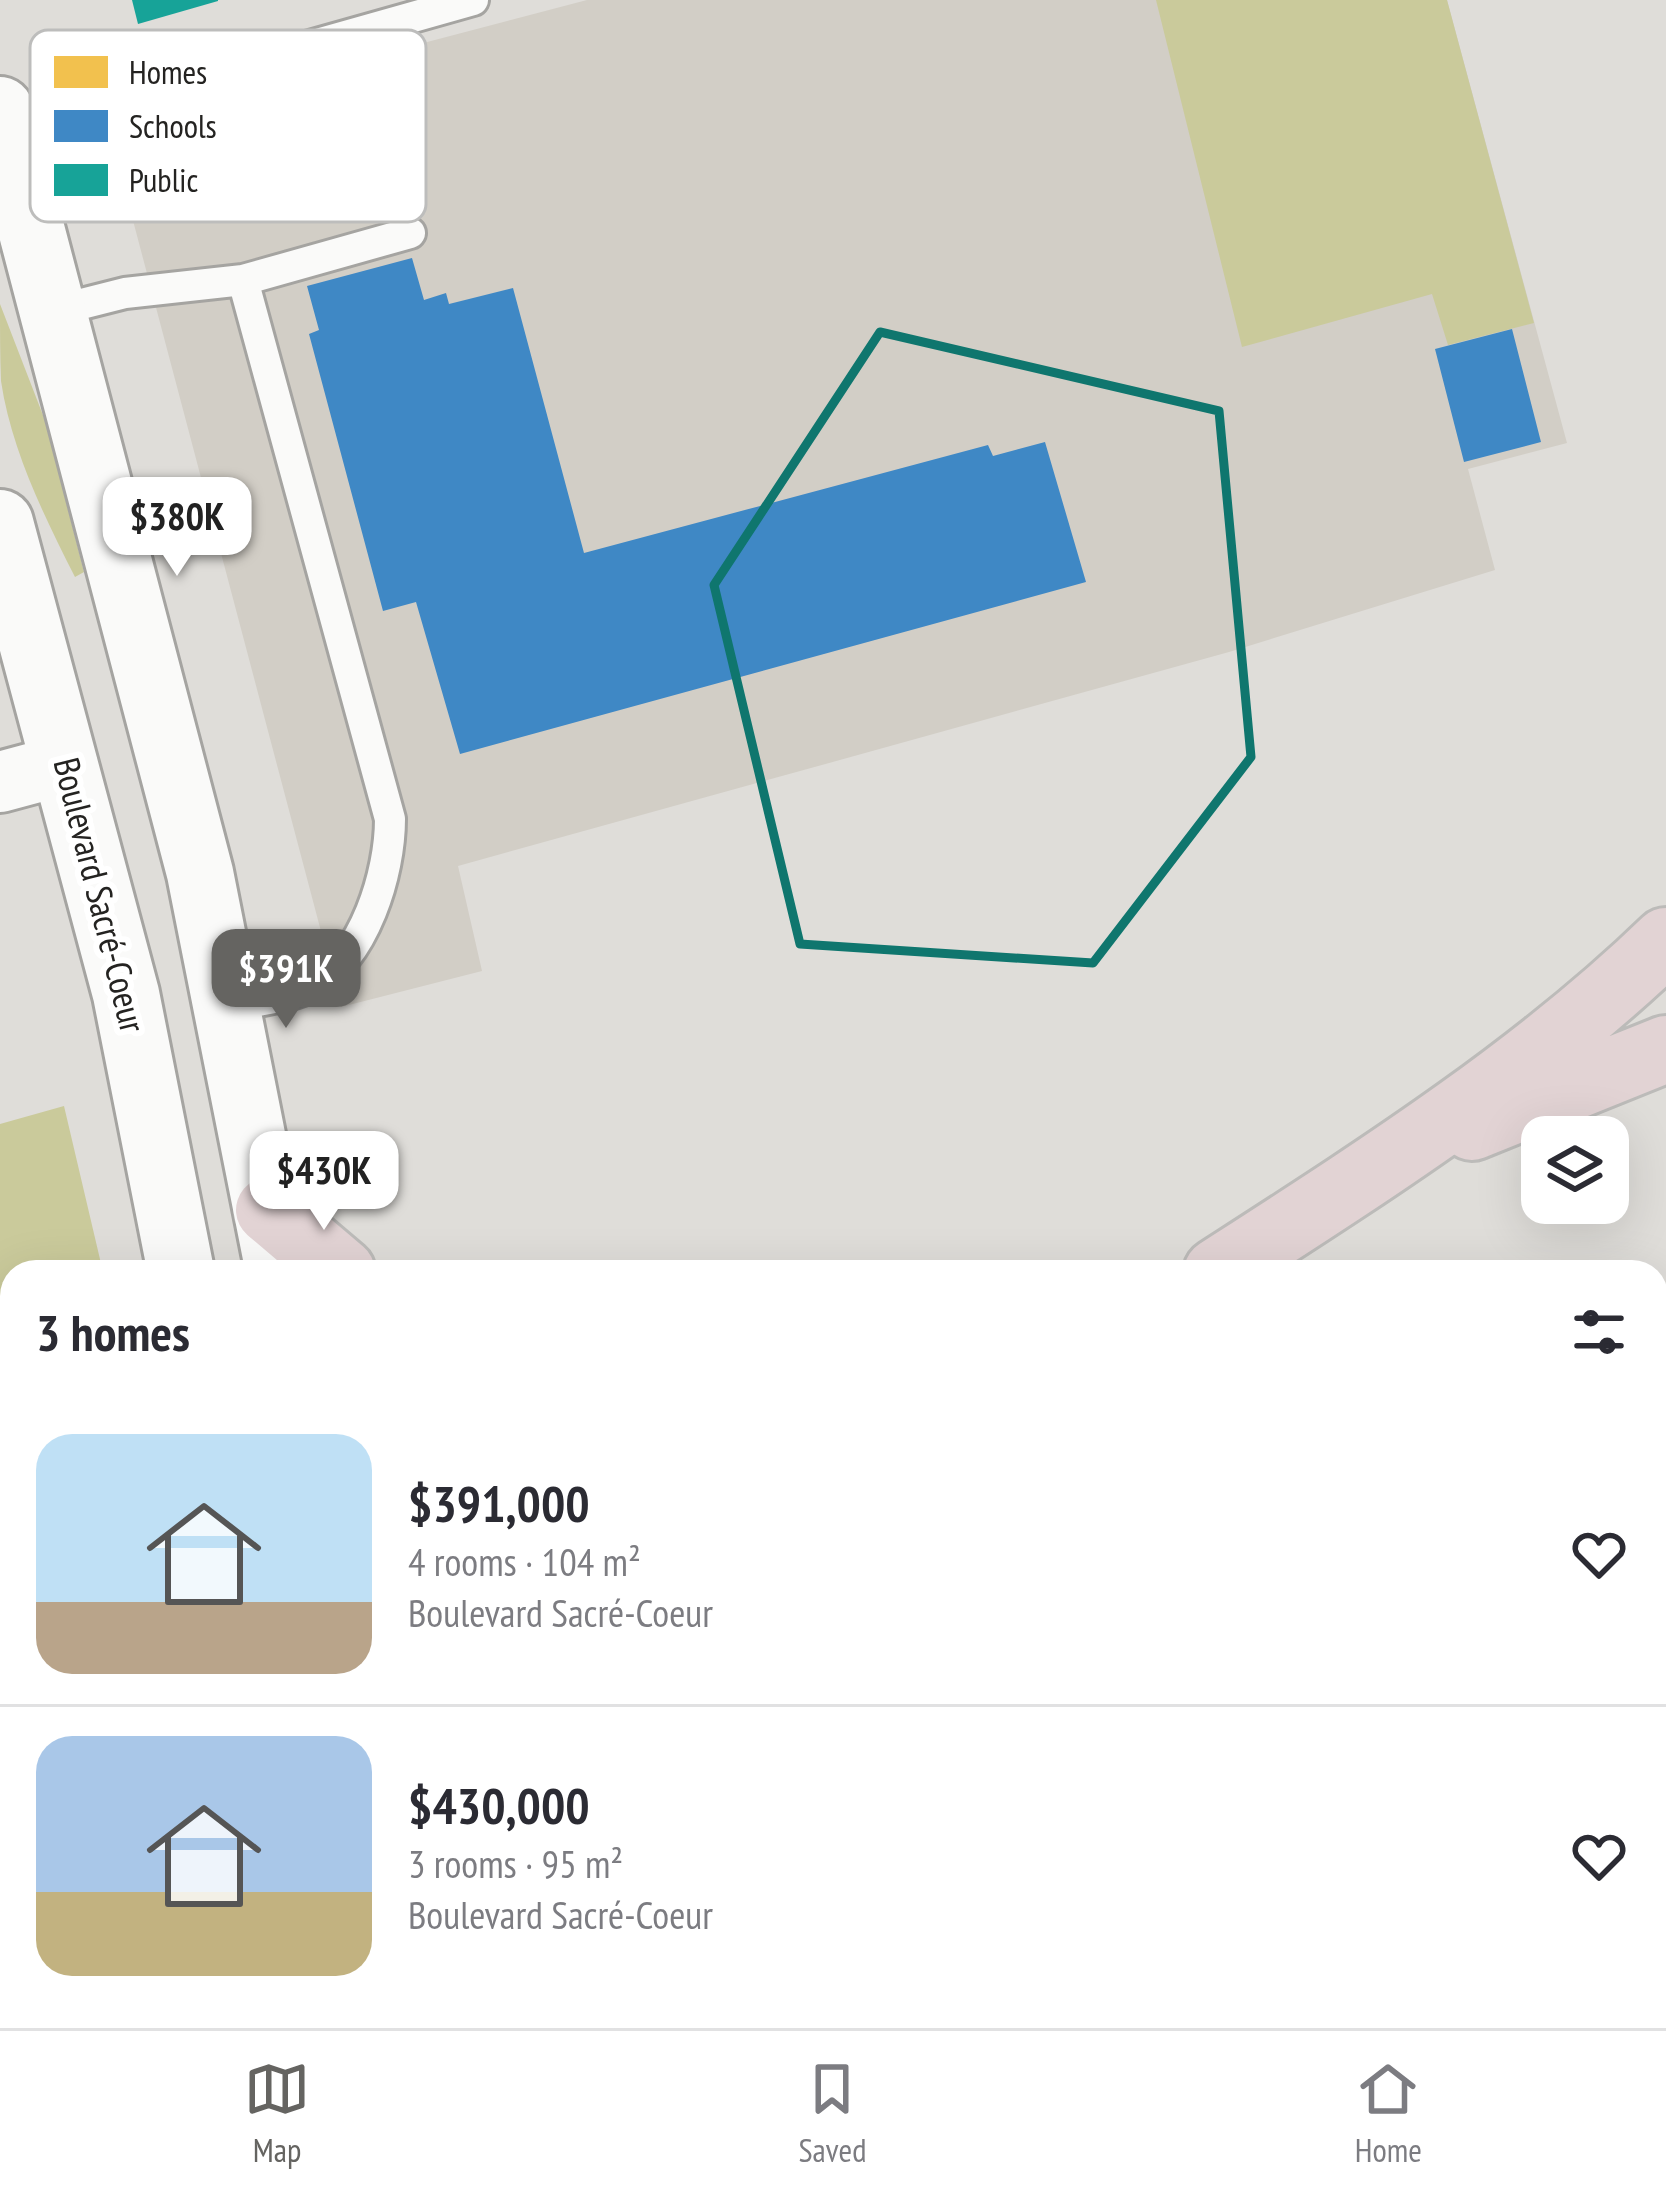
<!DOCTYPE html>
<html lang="en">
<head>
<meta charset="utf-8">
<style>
	:root { --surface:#fff; --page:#f2f2f3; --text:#2b2b33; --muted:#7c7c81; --line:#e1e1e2; --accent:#656461 }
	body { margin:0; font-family:"PT Sans Narrow",sans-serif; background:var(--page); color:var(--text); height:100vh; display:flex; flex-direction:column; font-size:45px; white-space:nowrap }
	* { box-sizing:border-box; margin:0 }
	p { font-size:39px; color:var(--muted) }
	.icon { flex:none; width:66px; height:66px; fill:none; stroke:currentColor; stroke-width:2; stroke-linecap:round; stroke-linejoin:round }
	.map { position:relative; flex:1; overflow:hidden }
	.sheet { position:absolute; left:0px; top:1260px; width:1668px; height:768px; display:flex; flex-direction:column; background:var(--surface); border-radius:36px 36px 0 0; box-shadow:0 12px 48px #0002 }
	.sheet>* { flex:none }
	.buttons { position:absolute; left:1521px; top:1116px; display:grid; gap:24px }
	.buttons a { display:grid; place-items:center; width:108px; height:108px; border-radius:24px; background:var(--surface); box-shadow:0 12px 48px #0002; font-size:60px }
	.price { position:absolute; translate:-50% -102px; padding:0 27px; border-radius:24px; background:#fff; color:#222; font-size:39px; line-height:78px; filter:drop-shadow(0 3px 6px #0008) }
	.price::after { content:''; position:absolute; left:50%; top:72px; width:36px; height:27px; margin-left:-18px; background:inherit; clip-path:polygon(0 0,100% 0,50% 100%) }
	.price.selected { background:var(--accent); color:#fff }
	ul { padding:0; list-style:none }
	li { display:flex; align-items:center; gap:36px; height:300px; padding:0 36px }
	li+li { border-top:3px solid var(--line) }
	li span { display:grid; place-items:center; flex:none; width:336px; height:240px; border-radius:36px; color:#555 }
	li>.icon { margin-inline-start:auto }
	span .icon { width:144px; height:144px; fill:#fffc; stroke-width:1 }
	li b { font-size:51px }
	h2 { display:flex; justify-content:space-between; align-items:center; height:144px; padding:0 36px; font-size:51px }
	.tabs { display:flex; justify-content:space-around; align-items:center; height:168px; border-top:3px solid var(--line); background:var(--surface); font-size:33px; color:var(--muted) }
	.tabs a { display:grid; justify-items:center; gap:6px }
	.tabs .selected { color:var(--accent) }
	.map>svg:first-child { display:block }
	.built { fill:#d2cec6 }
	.green { fill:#caca9b }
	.homes { fill:#f2c14e }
	.schools { fill:#3f88c5 }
	.public { fill:#17a398 }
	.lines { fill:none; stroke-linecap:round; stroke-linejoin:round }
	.lane-casing { stroke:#a5a4a1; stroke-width:36 }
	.street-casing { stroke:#a5a4a1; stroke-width:66 }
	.secondary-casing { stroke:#a5a4a1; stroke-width:72 }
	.primary-casing { stroke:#bcbbb9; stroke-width:72 }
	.highway-casing { stroke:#bcbbb9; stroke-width:72 }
	.lane { stroke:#fafaf9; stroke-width:30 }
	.street { stroke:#fafaf9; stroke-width:60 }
	.secondary { stroke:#fafaf9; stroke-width:66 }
	.primary { stroke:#ece2e2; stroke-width:66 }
	.highway { stroke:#e2d3d4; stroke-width:66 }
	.marked { fill:none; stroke:#0f766e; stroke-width:9; stroke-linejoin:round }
	.labels { text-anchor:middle; stroke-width:12; stroke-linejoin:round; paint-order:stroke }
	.street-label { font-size:36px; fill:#242321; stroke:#fff }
	.key { fill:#fff; stroke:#bdbdbc; stroke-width:3 }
	.key-label { font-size:33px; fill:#242321 }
</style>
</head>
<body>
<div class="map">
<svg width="1666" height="2028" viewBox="0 0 1666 2028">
	<rect width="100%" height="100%" fill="#dfddd9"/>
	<path class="built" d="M587,0H1447L1567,443L1468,469L1495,570L1229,652L458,866L482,971L341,1007L108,126Z"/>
	<path class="green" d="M1156,0H1447L1534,323L1448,345L1432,294L1242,347Z
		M0,304L46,423L84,572L75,577C44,516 11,449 1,381C0,356 0,329 0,304Z
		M64,1106L103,1272H12V1507H0V1124Z"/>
	<path class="homes" d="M12,1910V2016H210V2026L0,2028V1911Z"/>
	<path class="schools" d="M412,258L424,300L446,293L449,304L513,288L584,553L988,445L993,456L1045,442L1086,582L460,754L416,602L383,611L309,334L319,330L307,286Z
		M1512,329L1541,442L1464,462L1435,349Z"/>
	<path class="public" d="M132,0H218V1L138,24Z"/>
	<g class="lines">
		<g class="lane-casing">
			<path id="lane" d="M3,120L85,99L140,94L473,0
				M54,311L125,293L243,280L410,233
				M230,1007C256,1000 290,998 313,985C365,957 390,873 390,819L243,280"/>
		</g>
		<g class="street-casing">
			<path id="street" d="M0,782L67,764"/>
		</g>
		<g class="secondary-casing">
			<path id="secondary" d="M0,110L200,873L279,1272
				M0,523L126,994L181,1272
				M1656,1766L1666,1763
				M317,2016L319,2028
				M399,2016L401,2028
				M1107,2016L1138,2028"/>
		</g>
		<g class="primary-casing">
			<path id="primary" d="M0,1558H12
				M0,1767L12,1768"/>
		</g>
		<g class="highway-casing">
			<path id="highway" d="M1472,1127L1666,1049
				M269,1210L342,1272
				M1217,1272C1372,1172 1533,1070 1666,941
				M1656,1988L1666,1966
				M787,2016L811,2028"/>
		</g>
		<use href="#lane" class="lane"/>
		<use href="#street" class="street"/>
		<use href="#secondary" class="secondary"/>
		<use href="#primary" class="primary"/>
		<use href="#highway" class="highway"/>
	</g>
	<path class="marked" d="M880,332L1219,411L1251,757L1093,963L800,944L714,585Z"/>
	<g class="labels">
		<g class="street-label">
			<text transform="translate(100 895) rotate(76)" y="13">Boulevard Sacré-Coeur</text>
		</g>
	</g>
	<rect x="30" y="30" width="396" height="192" rx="18" class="key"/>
	<rect x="54" y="56" width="54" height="32" fill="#f2c14e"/>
	<rect x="54" y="110" width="54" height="32" fill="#3f88c5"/>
	<rect x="54" y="164" width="54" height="32" fill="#17a398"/>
	<g class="key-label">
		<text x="129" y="84">Homes</text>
		<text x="129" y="138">Schools</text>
		<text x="129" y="192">Public</text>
	</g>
</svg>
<div class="buttons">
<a><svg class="icon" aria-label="layers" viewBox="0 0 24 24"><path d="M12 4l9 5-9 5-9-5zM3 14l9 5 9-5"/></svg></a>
</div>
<b class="price" style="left:177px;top:579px">$380K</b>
<b class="price selected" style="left:286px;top:1031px">$391K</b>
<b class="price" style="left:324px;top:1233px">$430K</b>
<section class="sheet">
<h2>3 homes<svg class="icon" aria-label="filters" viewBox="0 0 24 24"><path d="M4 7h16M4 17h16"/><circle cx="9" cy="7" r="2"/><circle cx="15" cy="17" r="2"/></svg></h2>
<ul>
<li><span style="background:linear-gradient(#bfe0f5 70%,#b9a48a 0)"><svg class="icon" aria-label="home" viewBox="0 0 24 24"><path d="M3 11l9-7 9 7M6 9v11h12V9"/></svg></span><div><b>$391,000</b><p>4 rooms · 104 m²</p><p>Boulevard Sacré-Coeur</p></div><svg class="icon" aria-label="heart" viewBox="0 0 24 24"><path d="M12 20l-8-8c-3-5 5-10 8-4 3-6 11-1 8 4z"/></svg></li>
<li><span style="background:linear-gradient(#a9c7e8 65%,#c2b280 0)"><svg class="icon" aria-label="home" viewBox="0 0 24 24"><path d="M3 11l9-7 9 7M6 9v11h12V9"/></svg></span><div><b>$430,000</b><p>3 rooms · 95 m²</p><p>Boulevard Sacré-Coeur</p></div><svg class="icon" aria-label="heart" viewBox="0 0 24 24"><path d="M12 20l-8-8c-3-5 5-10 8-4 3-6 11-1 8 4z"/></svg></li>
</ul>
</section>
</div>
<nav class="tabs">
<a class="selected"><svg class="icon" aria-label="map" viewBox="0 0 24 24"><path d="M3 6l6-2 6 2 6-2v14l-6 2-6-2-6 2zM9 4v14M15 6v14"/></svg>Map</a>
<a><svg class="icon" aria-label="saved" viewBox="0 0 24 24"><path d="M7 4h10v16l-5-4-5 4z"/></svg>Saved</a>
<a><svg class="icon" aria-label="home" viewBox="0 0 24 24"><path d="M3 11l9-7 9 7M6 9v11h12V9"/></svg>Home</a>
</nav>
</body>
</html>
